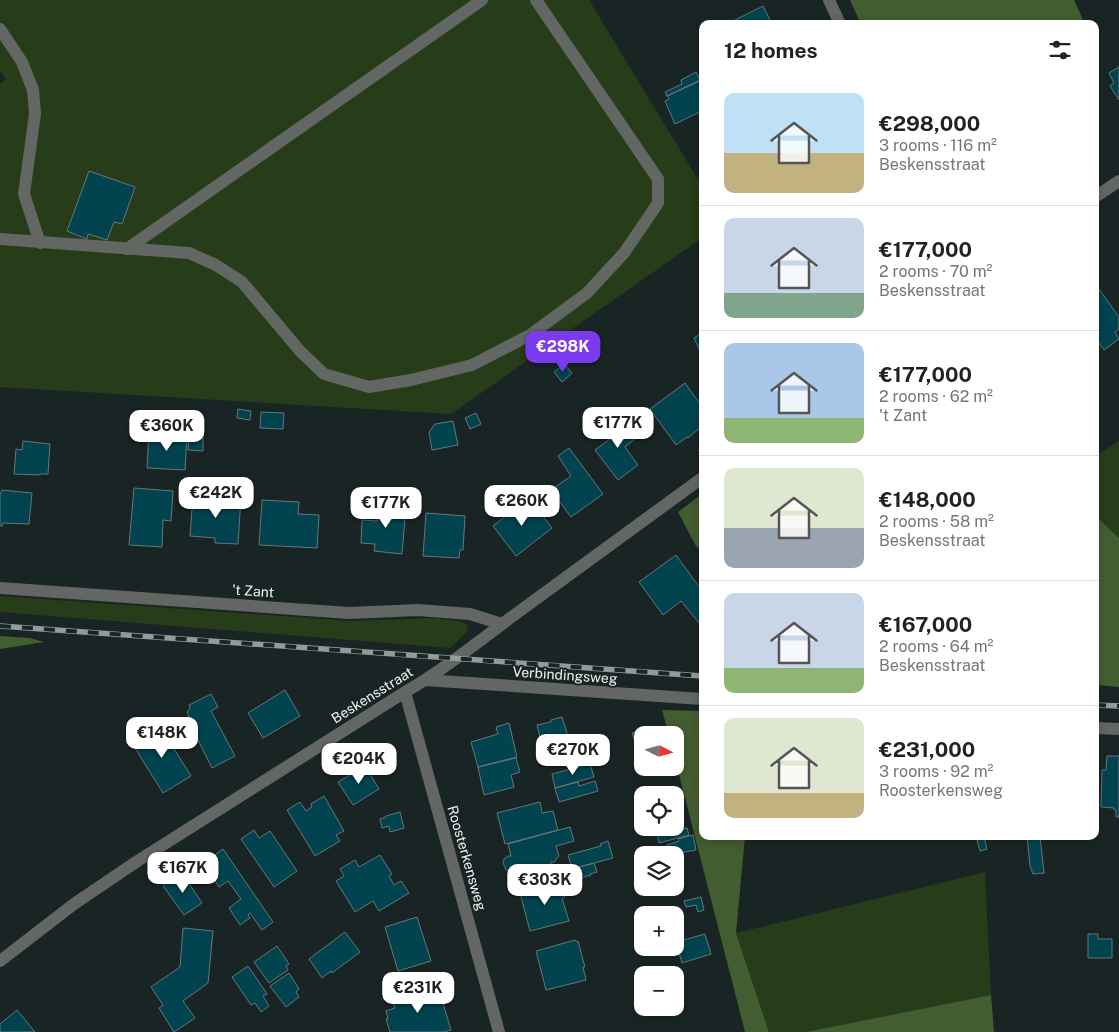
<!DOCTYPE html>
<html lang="en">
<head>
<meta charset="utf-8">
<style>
	:root { --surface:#fff; --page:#f2f2f2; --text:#222; --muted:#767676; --line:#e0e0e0; --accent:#7c3aed }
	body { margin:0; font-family:"Public Sans",sans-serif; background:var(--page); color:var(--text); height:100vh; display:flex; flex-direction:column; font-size:19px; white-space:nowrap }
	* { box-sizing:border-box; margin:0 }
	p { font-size:16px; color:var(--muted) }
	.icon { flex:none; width:28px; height:28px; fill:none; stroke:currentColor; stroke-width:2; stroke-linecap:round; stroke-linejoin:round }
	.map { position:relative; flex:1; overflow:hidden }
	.side { position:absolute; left:699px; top:20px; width:400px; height:820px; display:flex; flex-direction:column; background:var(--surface); border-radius:10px; box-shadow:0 2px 8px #0003 }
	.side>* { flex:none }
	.needle { width:32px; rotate:96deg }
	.tools { position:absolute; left:634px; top:726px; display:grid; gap:10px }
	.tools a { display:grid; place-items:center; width:50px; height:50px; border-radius:10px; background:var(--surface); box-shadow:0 2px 8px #0003; font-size:25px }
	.price { position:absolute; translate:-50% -42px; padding:0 11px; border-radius:10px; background:#fff; color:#222; font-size:16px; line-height:32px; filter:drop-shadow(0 1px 2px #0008) }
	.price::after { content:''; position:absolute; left:50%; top:30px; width:15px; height:11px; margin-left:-8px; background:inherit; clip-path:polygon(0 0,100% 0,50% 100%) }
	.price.on { background:var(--accent); color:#fff }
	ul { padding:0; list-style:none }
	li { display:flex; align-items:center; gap:15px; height:125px; padding:0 25px }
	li+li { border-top:1px solid var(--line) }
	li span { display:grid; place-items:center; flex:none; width:140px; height:100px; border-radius:10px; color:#555 }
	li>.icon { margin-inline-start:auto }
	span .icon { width:60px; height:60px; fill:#fffc; stroke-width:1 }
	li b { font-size:21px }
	h2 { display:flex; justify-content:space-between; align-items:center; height:60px; padding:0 25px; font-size:21px }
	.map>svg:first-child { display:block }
	.green { fill:#273c18 }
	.forest { fill:#425d2f }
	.building { fill:#01444f; stroke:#687679 }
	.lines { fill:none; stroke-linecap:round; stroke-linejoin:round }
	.service { stroke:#626764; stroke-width:12 }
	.minor { stroke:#626764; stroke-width:12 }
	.rail-casing { stroke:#919b99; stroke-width:5.5 }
	.rail { stroke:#192524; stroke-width:4; stroke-dasharray:11; stroke-linecap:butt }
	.labels { text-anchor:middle; stroke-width:4; stroke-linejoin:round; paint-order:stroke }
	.street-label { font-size:14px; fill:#ecf4f2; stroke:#192524 }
</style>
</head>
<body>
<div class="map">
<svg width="1119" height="1032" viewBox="0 0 1119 1032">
	<rect width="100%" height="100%" fill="#192524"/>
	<path class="green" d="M0,0H589L702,186V238L451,414L0,387V84L6,79L0,71Z
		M1119,441V538L1095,515V456Z
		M0,596L351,621L435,618L460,621L466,624L468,628L466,633L450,648L0,612Z
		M985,872L991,995L806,1032H769L736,933Z"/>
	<path class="forest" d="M850,0H1074L1085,24H861Z
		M702,494V544L697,548L678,512Z
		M1095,515L1119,538V687L1095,685Z
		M0,636L30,638L44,642L0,649Z
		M662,710L702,711V836H745L736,933L769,1032H745L675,759V735H669Z
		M991,995L994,1032H806Z"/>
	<path class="building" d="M763,6L772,24H734L733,21Z
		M1119,67V100L1110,86L1114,83L1109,73Z
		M696,72L700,81L667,96L665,92L682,84L681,80Z
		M702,79V111L675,124L665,101L669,99L667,96Z
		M89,171L135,187L122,224L114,222L107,240L88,234L87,239L67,231Z
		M1096,285L1119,317V329L1115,332L1119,339L1104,350L1099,343L1095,346V286Z
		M702,333V355L694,338Z
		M564,364L572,373L562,382L554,372Z
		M685,383L702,407V426L688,438L687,437L676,445L650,409Z
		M238,409L251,411L250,420L237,418Z
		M261,412L284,413L283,429L260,428Z
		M476,413L481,424L470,429L465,418Z
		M619,416L636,438L625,447L638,465L618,480L595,450L614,436L607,425Z
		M453,421L458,445L432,450L429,432L435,424Z
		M149,431L160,432V435L187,437L185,470L147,468Z
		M189,437H203V451L188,450Z
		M23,441L50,444L48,474H40L39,475L14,474L16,449L22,450Z
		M569,448L603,494L571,517L551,490L571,476L558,456Z
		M134,488L173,491L171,521L163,520L162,547L129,545Z
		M2,490L32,493L29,524L3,523L2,526H0V495Z
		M193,496L241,498L238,544L215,543V538L190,536Z
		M529,498L552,528L516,556L493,526Z
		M262,500L299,502L298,514L319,515L317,548L259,545Z
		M378,504L406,506L402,554L374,551L375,544L361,543L362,520L377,521Z
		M426,513L465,516L463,550H460L459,558L423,556Z
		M676,555L702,591V622L700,624L681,601L663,615L639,582Z
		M285,690L300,716L263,738L248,713Z
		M211,694L218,707L211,711L235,756L212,768L189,722L191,721L187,712L190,708L189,705Z
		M562,717L570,743L543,750L537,725L551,722V720Z
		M155,720L162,731H163L191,776L163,793L135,748L149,739L143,728Z
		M509,723L517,757L478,767L471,742L498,734L496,727Z
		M646,729L647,735H642V746L637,747L632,733Z
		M1107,756H1119V817H1116V810H1114V808L1101,807L1102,770H1106Z
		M516,758L520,772L511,775L514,787L484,795L478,767Z
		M590,764L594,777L555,788L552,774Z
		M365,766L379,789L353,805L338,782Z
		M595,781L598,791L559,802L555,788L578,782L579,786Z
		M324,796L344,831L336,835L340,841L315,856L287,810L300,802L306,811L312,807L311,804Z
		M540,802L542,813L553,811L558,830L505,844L497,813Z
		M675,805L681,829L687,828L689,835L659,843L656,829L662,828H675Z
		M400,812L404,828L390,832L389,826L382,828L380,819L386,817V816Z
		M570,827L574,841L556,846L559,856L554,862H551V864L521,873L519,870L512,872L507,871L503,863L504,859L508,856H511L508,844Z
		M254,830L259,838L270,831L297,871L274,887L241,839Z
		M693,835L696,850L669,855L667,845L679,841L678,839Z
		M976,836H987L984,837L987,849L980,851Z
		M1027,836H1040L1044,873L1033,874L1030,866Z
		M608,841L613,858L572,869L568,855L601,846L600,844Z
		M662,848L666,855H648Z
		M223,849L273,922L262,930L250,913L248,915L250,918L240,925L229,908L241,899L228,881L219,887L211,874L214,872L207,861Z
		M380,855L392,874L389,876L394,885L401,881L409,893L379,911L373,901L355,912L336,881L344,876L340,869L355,860L359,867Z
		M594,863L597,872L590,874L591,875L574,880L571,869Z
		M182,873L202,903L184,915L163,886Z
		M561,881L565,897L562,898L569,921L530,931L520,893Z
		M701,897L704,910L698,912L696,905L686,907L684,901Z
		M417,917L431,961L398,971L385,927Z
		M183,928L213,931L208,983L183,1001L195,1018L174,1032L159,1008L163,1005L151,987L180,967Z
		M345,932L360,952L332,973L331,971L322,978L309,959Z
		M705,934L711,954L682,963L676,942Z
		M1088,934H1098V939H1112V958H1088Z
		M575,940L576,942L578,941L585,967H583L586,980L546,990L536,951Z
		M277,946L289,964L286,966L288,970L269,983L254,962Z
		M647,948H669L670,950L650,956Z
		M248,966L267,994L263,996L269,1006L261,1012L255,1003L251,1005L232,977Z
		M289,973L299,989L296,992L299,997L286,1007L270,986Z
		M433,989L437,1001L442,1000L451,1030L443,1032H390L386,1019H388L386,1011L395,1008L392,1001Z
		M17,1010L35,1032H0V1024Z"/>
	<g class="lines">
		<path class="service" d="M0,29L22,62L33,90L35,114L24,194L40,243
			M0,239L189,253L216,265L242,282L300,351L324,374L369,387L411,380L472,365L530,335L587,293L624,253L658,203V179L536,0
			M127,249L482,0"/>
		<path class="minor" d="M829,0L840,24
			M1095,197L1119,181
			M0,588L349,613L418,610L470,614L502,624
			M425,680L702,699
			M405,692L499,1032
			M1095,728L1119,729
			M0,961L74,904L136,862L405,692C445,669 480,640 517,613C579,568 641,523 702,478"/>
		<g class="rail-casing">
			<path id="rail" d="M0,626L702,676
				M1095,705L1119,706"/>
		</g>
		<use href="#rail" class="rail"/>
	</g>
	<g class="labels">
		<g class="street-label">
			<text transform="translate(253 591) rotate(4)" y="5">'t Zant</text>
			<text transform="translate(565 675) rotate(4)" y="5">Verbindingsweg</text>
			<text transform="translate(372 695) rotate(-32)" y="5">Beskensstraat</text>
			<text transform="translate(467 858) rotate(74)" y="5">Roosterkensweg</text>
		</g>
	</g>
</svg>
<div class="tools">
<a><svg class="needle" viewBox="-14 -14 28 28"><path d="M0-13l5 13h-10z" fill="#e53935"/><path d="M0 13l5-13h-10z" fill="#767676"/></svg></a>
<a><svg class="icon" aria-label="locate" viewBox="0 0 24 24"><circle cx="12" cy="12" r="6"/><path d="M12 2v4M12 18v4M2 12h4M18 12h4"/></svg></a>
<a><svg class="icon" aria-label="layers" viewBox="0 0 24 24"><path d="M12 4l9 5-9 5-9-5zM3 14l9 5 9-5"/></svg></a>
<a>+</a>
<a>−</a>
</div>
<b class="price on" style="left:563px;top:373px">€298K</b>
<b class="price" style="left:618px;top:449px">€177K</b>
<b class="price" style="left:167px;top:452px">€360K</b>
<b class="price" style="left:216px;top:519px">€242K</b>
<b class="price" style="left:522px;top:527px">€260K</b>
<b class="price" style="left:386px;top:529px">€177K</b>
<b class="price" style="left:162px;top:759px">€148K</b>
<b class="price" style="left:573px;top:776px">€270K</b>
<b class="price" style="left:359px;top:785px">€204K</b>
<b class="price" style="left:183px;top:894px">€167K</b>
<b class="price" style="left:545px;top:906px">€303K</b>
<b class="price" style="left:418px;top:1014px">€231K</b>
<section class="side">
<h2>12 homes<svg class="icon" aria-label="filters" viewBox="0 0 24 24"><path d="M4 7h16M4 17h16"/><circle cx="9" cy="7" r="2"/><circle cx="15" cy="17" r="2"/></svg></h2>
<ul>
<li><span style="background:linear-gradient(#bfe0f5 60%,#c2b280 0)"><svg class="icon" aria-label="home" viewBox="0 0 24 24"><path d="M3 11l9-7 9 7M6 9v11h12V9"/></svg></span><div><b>€298,000</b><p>3 rooms · 116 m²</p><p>Beskensstraat</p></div></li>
<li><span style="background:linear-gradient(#c9d6e8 75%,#7fa58c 0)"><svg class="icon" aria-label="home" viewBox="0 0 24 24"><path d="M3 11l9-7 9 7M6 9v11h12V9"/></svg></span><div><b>€177,000</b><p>2 rooms · 70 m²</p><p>Beskensstraat</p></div></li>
<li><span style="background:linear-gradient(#a9c7e8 75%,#8fb573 0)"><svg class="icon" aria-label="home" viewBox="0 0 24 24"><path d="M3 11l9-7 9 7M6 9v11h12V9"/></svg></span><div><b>€177,000</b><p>2 rooms · 62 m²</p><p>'t Zant</p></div></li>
<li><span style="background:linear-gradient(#dfe7d0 60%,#9aa5b1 0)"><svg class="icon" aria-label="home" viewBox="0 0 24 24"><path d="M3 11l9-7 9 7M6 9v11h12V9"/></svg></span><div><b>€148,000</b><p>2 rooms · 58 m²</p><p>Beskensstraat</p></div></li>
<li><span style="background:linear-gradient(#c9d6e8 75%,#8fb573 0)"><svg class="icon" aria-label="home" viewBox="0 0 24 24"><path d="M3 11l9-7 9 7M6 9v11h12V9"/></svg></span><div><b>€167,000</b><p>2 rooms · 64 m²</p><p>Beskensstraat</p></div></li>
<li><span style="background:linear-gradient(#dfe7d0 75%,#c2b280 0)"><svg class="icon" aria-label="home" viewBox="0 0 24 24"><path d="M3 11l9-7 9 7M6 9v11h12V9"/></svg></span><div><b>€231,000</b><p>3 rooms · 92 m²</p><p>Roosterkensweg</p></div></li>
</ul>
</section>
</div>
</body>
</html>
